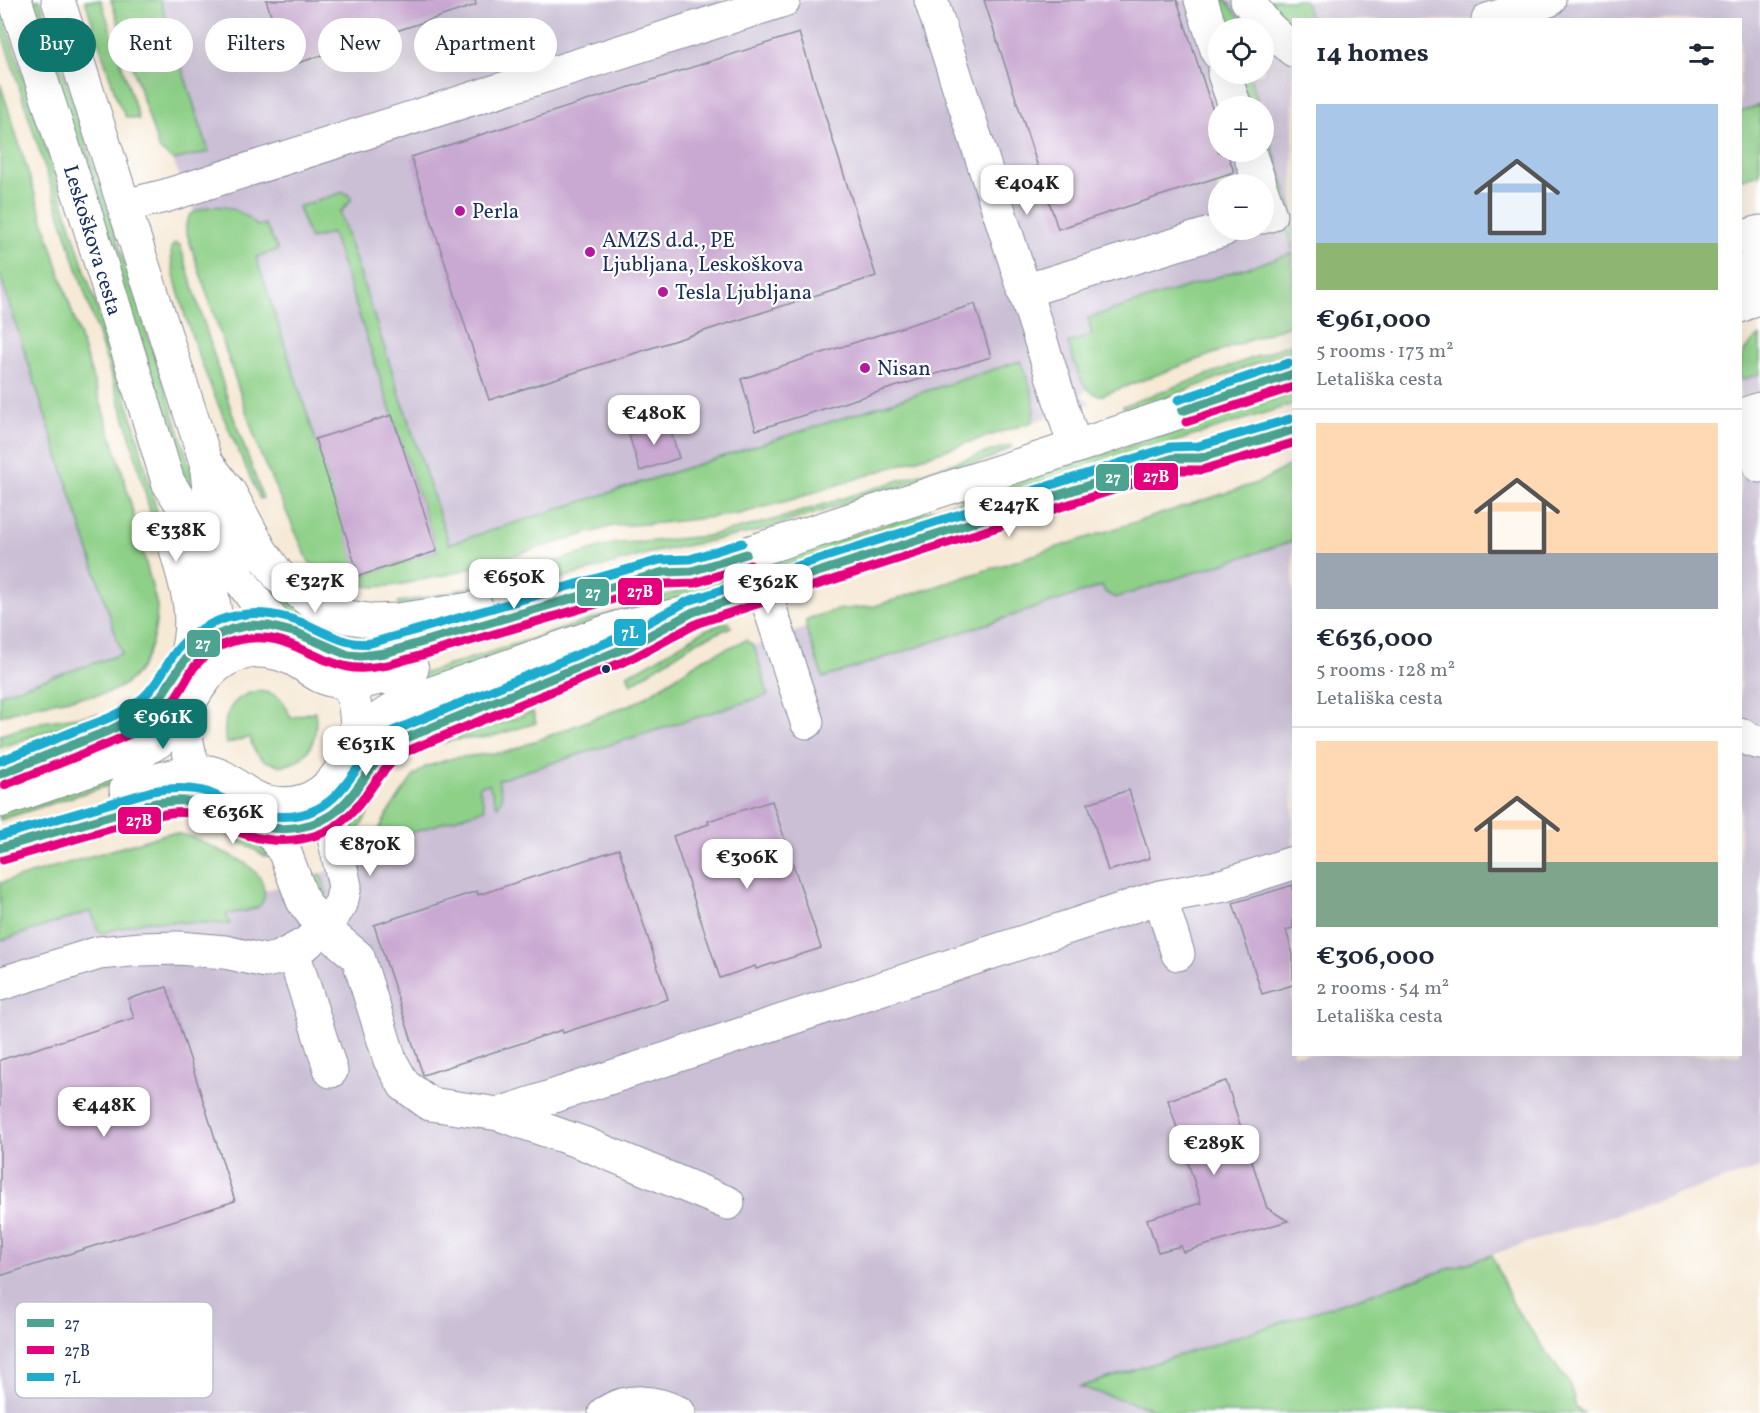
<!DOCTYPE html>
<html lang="en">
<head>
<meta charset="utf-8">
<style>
	:root { --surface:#fff; --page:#f2f2f3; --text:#1f2937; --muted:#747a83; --line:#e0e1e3; --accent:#0f766e }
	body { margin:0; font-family:Vollkorn,serif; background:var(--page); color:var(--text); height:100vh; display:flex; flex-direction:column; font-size:22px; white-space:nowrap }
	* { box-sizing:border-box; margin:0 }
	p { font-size:20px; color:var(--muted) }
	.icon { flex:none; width:33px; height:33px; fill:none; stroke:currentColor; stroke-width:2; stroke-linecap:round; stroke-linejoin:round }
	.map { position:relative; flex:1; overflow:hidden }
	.sheet { position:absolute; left:1292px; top:18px; width:450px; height:1038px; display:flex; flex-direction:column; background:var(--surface); border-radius:0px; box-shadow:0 6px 24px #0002 }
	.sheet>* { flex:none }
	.top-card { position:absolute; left:18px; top:18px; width:570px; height:54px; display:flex; gap:12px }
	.controls { position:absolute; left:1208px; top:18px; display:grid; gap:12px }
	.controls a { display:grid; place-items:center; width:66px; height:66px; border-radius:50%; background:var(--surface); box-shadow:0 6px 24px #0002; font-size:30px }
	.price { position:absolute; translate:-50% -51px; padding:0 14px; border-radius:12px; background:#fff; color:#222; font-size:20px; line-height:39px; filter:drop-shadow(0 2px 3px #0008) }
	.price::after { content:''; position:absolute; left:50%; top:36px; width:18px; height:14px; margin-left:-9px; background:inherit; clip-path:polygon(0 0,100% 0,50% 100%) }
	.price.active { background:var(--accent); color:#fff }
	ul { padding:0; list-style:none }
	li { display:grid; align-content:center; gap:12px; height:318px; padding:0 24px }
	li+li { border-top:2px solid var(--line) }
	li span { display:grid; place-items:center; height:186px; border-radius:0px; color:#555 }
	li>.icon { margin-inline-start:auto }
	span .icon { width:108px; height:108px; fill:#fffc; stroke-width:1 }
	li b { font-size:26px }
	h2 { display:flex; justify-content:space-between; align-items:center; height:72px; padding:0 24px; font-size:26px }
	.chip { padding:0 21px; border-radius:27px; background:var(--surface); box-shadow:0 6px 24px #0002; font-size:21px; line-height:54px }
	.chip.active { background:var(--accent); color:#fff }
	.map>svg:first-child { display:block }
	.industrial { fill:#cbbfd5; fill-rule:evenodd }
	.green { fill:#8ed088; stroke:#548073; stroke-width:1.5 }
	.building { fill:#c9a8d1 }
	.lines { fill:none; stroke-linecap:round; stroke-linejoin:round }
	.minor-casing { stroke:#888c9a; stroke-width:35 }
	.major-casing { stroke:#888c9a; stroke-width:35 }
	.minor { stroke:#fff; stroke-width:33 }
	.major { stroke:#fff; stroke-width:33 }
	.bus-1-casing { stroke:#fff; stroke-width:14 }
	.bus-2-casing { stroke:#fff; stroke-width:14 }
	.bus-3-casing { stroke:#fff; stroke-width:14 }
	.bus-1 { stroke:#4ca391; stroke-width:9 }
	.bus-2 { stroke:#e5007d; stroke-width:9 }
	.bus-3 { stroke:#1eaccf; stroke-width:9 }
	.poi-dot { fill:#b5179e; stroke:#fff; stroke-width:2 }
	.bus-dot { fill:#1b2f5e; stroke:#fff; stroke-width:2 }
	.labels { text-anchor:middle; stroke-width:4.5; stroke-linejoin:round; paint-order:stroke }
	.poi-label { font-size:21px; fill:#1b2f5e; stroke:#fff; text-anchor:start }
	.street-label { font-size:21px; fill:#1b2f5e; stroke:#fff }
	.key { fill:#fff; stroke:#bbc1cf; stroke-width:1.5 }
	.key-label { font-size:16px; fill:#1b2f5e }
	.line-badge { stroke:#fff; stroke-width:2 }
	.badge-label { font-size:16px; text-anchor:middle; font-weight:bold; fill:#fff }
</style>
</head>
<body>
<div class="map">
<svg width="1760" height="1413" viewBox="0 0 1760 1413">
	<rect width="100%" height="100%" fill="#fff"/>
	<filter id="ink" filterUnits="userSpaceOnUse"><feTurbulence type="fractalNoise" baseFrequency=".0167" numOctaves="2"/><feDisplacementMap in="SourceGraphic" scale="12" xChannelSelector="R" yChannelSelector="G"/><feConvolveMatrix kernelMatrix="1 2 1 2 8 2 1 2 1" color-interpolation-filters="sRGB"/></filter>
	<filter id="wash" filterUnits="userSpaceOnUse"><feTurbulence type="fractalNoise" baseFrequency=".008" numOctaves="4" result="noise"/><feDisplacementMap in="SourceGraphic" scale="24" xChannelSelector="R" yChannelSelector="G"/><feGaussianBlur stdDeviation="1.35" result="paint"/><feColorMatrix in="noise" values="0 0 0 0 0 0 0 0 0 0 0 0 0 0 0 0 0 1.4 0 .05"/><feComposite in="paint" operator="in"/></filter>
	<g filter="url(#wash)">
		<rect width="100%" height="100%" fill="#f6e9d5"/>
		<path class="industrial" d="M160,0H1760V120L1740,126V20H1293V271L1068,343L1080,378L1087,389L1081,395L1091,403L1032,422L1034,415L1033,395L1019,362L449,544L437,551L346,581L256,257L277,249L265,224L257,226L250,218L205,207L194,212L173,160L209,152ZM1218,28H1263V74H1218ZM1218,106H1263V152H1218ZM1218,184H1263V230H1218Z
			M0,275L122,654L0,694Z
			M1760,374V1168L1081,1387L1167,1413H0V941L92,911L98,930L147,921L229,924L226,914L258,907L263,903L265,897L264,891L321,874L405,835L485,809L478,786L489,783L497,805L498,780L768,695L754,646L806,628L824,678L1293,524V1054H1740V380Z"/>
		<path class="green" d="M32,0H40L221,562L213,565Z
			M85,0H101L139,119L126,117L118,102Z
			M111,0H160L209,152L173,160L159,149Z
			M1214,0H1226L1248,28H1223Z
			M1269,0H1304L1310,19L1293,20V28Z
			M0,5L134,424L173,574L167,575L127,425L0,27Z
			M1237,74H1249L1259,106H1247Z
			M0,83L123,474L157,606C157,638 145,678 112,691C101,696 88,696 76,698C51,702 24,707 0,716V694L122,654L0,275Z
			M1760,105V174L1740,180V112Z
			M1263,118L1293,213V251L1262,152H1263Z
			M344,192L351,197V200L340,213L449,544L1020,361C1028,381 1038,400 1032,422L794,499L739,514L661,523L613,526L454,573L398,585L375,587L358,585L326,573L309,562L261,456L186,231V224L190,215C212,199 241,207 257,226L265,224L278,250L256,257L360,576L437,551L332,233L310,239L298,207Z
			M175,243L180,245L231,410L263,498L260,499C233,439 205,379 185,315C179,293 171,272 171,248Z
			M1293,253V324L1103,395C1081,398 1074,359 1068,343L1092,335L1088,318Z
			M1760,336V374L1740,380C1740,356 1740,351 1760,336Z
			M1293,343L1292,350L1134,410H1124L1123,406Z
			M1293,393V404L419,684L416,676Z
			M1010,445L1012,447L991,458L759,531L650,553L521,590L452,602L398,607V602L446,594L617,543L644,542L707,536L742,528L784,517Z
			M1293,463V541L1115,598L1105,592L1102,586L823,678L806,628V620L810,618L836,610L875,606L1260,482Z
			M270,584L363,632L367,645L357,644L284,612L258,588Z
			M729,622L731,627L696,642L631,684L627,674L642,668L705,630Z
			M746,640L754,646L768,695L498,780C500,790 506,798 497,806L489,784L479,786L485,809L405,835L370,852L377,833L389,811L413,777L425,767L453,758L507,752L639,701L703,659Z
			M258,691C279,693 284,700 291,718L315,711C318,731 314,755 292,763C286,766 280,766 274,764C266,762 259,758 255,751C252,747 251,741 250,737L226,744C221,717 230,696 258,691Z
			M533,712L536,723L490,737L453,740L442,743L441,737L487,728Z
			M98,714L100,720L51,730L0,748V735L42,722Z
			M402,754L404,760C385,781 371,806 359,830L356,831L352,829L379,781Z
			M122,771L125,780L0,820V811Z
			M172,811H184L252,840L269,853L266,857C255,849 244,844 232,838C214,828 197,814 174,817Z
			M169,833C191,834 198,840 217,849C236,858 261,867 264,890C265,897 264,903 258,907C250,912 236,912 226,914L230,924L147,921L102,933L98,930L91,911L0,941V883Z
			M321,874L327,894L323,896H321L314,876Z
			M1492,1255L1513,1305L1570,1385L1576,1408L1584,1413H1167L1080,1387Z"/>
		<g id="blocks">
			<path class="building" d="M266,0H475L476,5L289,66Z
				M984,0H1177L1218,126V152H1227L1234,172L1058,229Z
				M799,33L876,276L489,400L411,157Z
				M975,304L991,357L756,430L741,379Z
				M392,415L437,551L359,576L315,439Z
				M668,422L679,458L640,471L629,435Z
				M1129,790L1150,858L1108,871L1088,803Z
				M772,801L821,948L756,969L755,966L720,978L673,836L709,824L708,821Z
				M619,849L668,999L563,1033L562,1030L423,1075L374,925L477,891L478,895Z
				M1293,885V928L1286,930L1293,954V985L1262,994L1233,903Z
				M167,987L235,1201L0,1276V1060L134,1018L128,999Z
				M1226,1081L1267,1208L1288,1221L1183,1252L1181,1246L1158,1252L1147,1219L1201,1203L1168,1100Z"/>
		</g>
	</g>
	<g filter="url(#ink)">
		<use href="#blocks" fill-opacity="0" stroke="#888c9a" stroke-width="1.5"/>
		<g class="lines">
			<g class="minor-casing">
				<path id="minor" d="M931,0L1075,447
					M1201,0L1218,53
					M1247,0L1267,26L1293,50
					M1488,20L1549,0
					M1224,74L1235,106
					M1249,152L1260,184
					M1263,194L1270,215L1263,217
					M124,206L165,196L784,0
					M1024,291L1223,230
					M1760,409L1745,414L1760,466
					M764,590L807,722
					M1740,734L1750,740L1760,743
					M268,828L285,853L303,901L323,928L358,957L390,1060L404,1085L430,1104L499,1114L583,1143L728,1203
					M1160,897L1178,954
					M293,952L331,1071
					M0,984L99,953L141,949L179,948L225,952L265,961L279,958L307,943L323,928L341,904L345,886L333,833L329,788
					M499,1114L1160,897L1225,885L1293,863
					M605,1413C628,1398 655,1401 679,1413"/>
			</g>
			<g class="major-casing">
				<path id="major" d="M15,0L86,215L168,482L186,511L211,587L216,620L218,647L211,670
					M58,0L206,462L210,499L239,578L259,606L278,627
					M1740,238L1760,232
					M1740,273L1760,264
					M1740,306L1760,296
					M210,467L230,493L261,551L279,576L311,602L348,617L374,621L397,620L477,608
					M173,539C185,583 199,614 185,660
					M355,740L373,723L401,704L620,627L693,612L1174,458H1200L1293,430
					M0,774C28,763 57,751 85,740C105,732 126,725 143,713C156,704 168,688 176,675C179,670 182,663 185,659C199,643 219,631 240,627C266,621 291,630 315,641C327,647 339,654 353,656C364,657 374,655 385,653L663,572L692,571L1075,447L1293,374
					M126,789C151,782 180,771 207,772C228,773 244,798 268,802C306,810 333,790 348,756C350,751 353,745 355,739C360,714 351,686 340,664
					M0,801L139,753L159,741L185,718
					M217,808C199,783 189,764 186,733C186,729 184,724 185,719C186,706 197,689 205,679C217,662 235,653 255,651C272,650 290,656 303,665C309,669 315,674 322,677C349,690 385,677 412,669
					M0,848L155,803C169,801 182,799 196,802C213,805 227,815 243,821C269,832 306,832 331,815C353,800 364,775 381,756C389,746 400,740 411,735L636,642"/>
			</g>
			<use href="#minor" class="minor"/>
			<use href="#major" class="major"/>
			<g class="bus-1-casing">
				<path id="bus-1" d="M1182,411L1293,374
					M0,774L108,731L136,717L148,709L161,696L184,661L191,653L210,638L232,629L250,625L269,626L297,633L348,655L361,656L385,653L663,572L692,571L746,554
					M0,848L155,803C170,801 185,799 201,803C215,807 228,815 243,821C271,832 305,832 331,815C359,796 370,759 399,741L630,646L693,612L1174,458H1200L1293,430"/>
			</g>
			<g class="bus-2-casing">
				<path id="bus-2" d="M1186,422L1293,387
					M4,785C31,775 58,764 85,753C106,744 128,737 147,724C163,714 175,700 184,684C188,678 191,670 196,665C207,652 223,643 239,640C284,629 308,659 348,667C361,670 375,667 388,665L665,584L695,583L750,565
					M3,860L158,815C170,813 182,811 194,814C209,817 222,826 236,831C268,844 307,845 337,825C366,806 376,770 405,752L635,657L698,623L1176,470H1202L1293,443"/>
			</g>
			<g class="bus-3-casing">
				<path id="bus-3" d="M1178,400L1289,363
					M0,761C26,751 51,741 77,730C96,723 117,716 135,704C154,691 162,672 174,654C188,633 215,619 240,615C267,610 294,618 319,630C337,638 351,646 371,643L660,560L690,559L742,543
					M0,836L152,791C170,788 188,787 207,792C218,796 229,802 240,807C264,817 292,821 317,809C350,793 361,750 393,731L625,635L688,601L1170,447L1198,446L1290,419"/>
			</g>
			<use href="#bus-1" class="bus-1"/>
			<use href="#bus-2" class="bus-2"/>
			<use href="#bus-3" class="bus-3"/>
		</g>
	</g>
	<g class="poi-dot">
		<circle cx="460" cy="211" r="6"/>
		<circle cx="590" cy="252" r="6"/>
		<circle cx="663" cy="292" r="6"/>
		<circle cx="865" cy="368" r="6"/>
	</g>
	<circle class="bus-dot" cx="606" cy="669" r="5"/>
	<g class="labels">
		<g class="poi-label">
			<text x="472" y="218">Perla</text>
			<text x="602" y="247">AMZS d.d., PE<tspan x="602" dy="24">Ljubljana, Leskoškova</tspan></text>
			<text x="675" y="299">Tesla Ljubljana</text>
			<text x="877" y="375">Nisan</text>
		</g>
		<g class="street-label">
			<text transform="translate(93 240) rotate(73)" y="7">Leskoškova cesta</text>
		</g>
	</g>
	<rect x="15" y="1302" width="198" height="96" rx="9" class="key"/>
	<rect x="27" y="1319" width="27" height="8" fill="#4ca391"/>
	<rect x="27" y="1346" width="27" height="8" fill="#e5007d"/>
	<rect x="27" y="1373" width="27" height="8" fill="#1eaccf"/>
	<g class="key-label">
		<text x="64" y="1329">27</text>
		<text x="64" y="1356">27B</text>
		<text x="64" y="1383">7L</text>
	</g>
	<g class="line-badge">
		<rect x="1133" y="462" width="46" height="29" rx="6" fill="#e5007d"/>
		<rect x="1095" y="463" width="35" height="29" rx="6" fill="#4ca391"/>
		<rect x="617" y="577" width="46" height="29" rx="6" fill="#e5007d"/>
		<rect x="576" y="578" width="34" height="29" rx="6" fill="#4ca391"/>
		<rect x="613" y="618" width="34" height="29" rx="6" fill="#1eaccf"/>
		<rect x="186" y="629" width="35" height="29" rx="6" fill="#4ca391"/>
		<rect x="117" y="806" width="45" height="29" rx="6" fill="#e5007d"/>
	</g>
	<g class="badge-label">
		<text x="1156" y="482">27B</text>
		<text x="1113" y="483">27</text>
		<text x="640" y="597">27B</text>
		<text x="593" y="598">27</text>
		<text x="630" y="638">7L</text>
		<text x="203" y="649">27</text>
		<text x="139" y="826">27B</text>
	</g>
</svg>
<div class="controls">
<a><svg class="icon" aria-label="locate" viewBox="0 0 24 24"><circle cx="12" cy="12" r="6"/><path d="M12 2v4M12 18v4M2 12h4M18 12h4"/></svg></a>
<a>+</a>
<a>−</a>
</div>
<b class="price" style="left:1027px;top:216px">€404K</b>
<b class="price" style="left:654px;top:446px">€480K</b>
<b class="price" style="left:1009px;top:538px">€247K</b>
<b class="price" style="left:176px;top:563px">€338K</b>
<b class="price" style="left:514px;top:610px">€650K</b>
<b class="price" style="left:315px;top:614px">€327K</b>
<b class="price" style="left:768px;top:615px">€362K</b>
<b class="price active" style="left:163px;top:750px">€961K</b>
<b class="price" style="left:366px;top:777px">€631K</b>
<b class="price" style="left:233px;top:845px">€636K</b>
<b class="price" style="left:370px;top:877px">€870K</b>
<b class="price" style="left:747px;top:890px">€306K</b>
<b class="price" style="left:104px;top:1138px">€448K</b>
<b class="price" style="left:1214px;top:1176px">€289K</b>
<div class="top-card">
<a class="chip active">Buy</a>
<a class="chip">Rent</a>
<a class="chip">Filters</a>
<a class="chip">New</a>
<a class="chip">Apartment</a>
</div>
<section class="sheet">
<h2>14 homes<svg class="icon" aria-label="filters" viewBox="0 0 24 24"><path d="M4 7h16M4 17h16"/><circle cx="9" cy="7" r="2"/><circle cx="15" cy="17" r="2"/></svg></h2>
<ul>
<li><span style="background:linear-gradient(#a9c7e8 75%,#8fb573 0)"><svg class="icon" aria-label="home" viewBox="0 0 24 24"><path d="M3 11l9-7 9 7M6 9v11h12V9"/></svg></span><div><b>€961,000</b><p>5 rooms · 173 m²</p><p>Letališka cesta</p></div></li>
<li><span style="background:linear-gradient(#ffd9b3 70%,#9aa5b1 0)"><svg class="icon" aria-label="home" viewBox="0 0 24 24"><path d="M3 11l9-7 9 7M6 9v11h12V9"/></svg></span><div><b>€636,000</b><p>5 rooms · 128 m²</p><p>Letališka cesta</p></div></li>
<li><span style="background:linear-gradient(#ffd9b3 65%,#7fa58c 0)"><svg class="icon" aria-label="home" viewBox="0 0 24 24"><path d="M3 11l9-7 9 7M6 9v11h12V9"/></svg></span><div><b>€306,000</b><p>2 rooms · 54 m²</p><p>Letališka cesta</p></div></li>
</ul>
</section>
</div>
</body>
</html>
